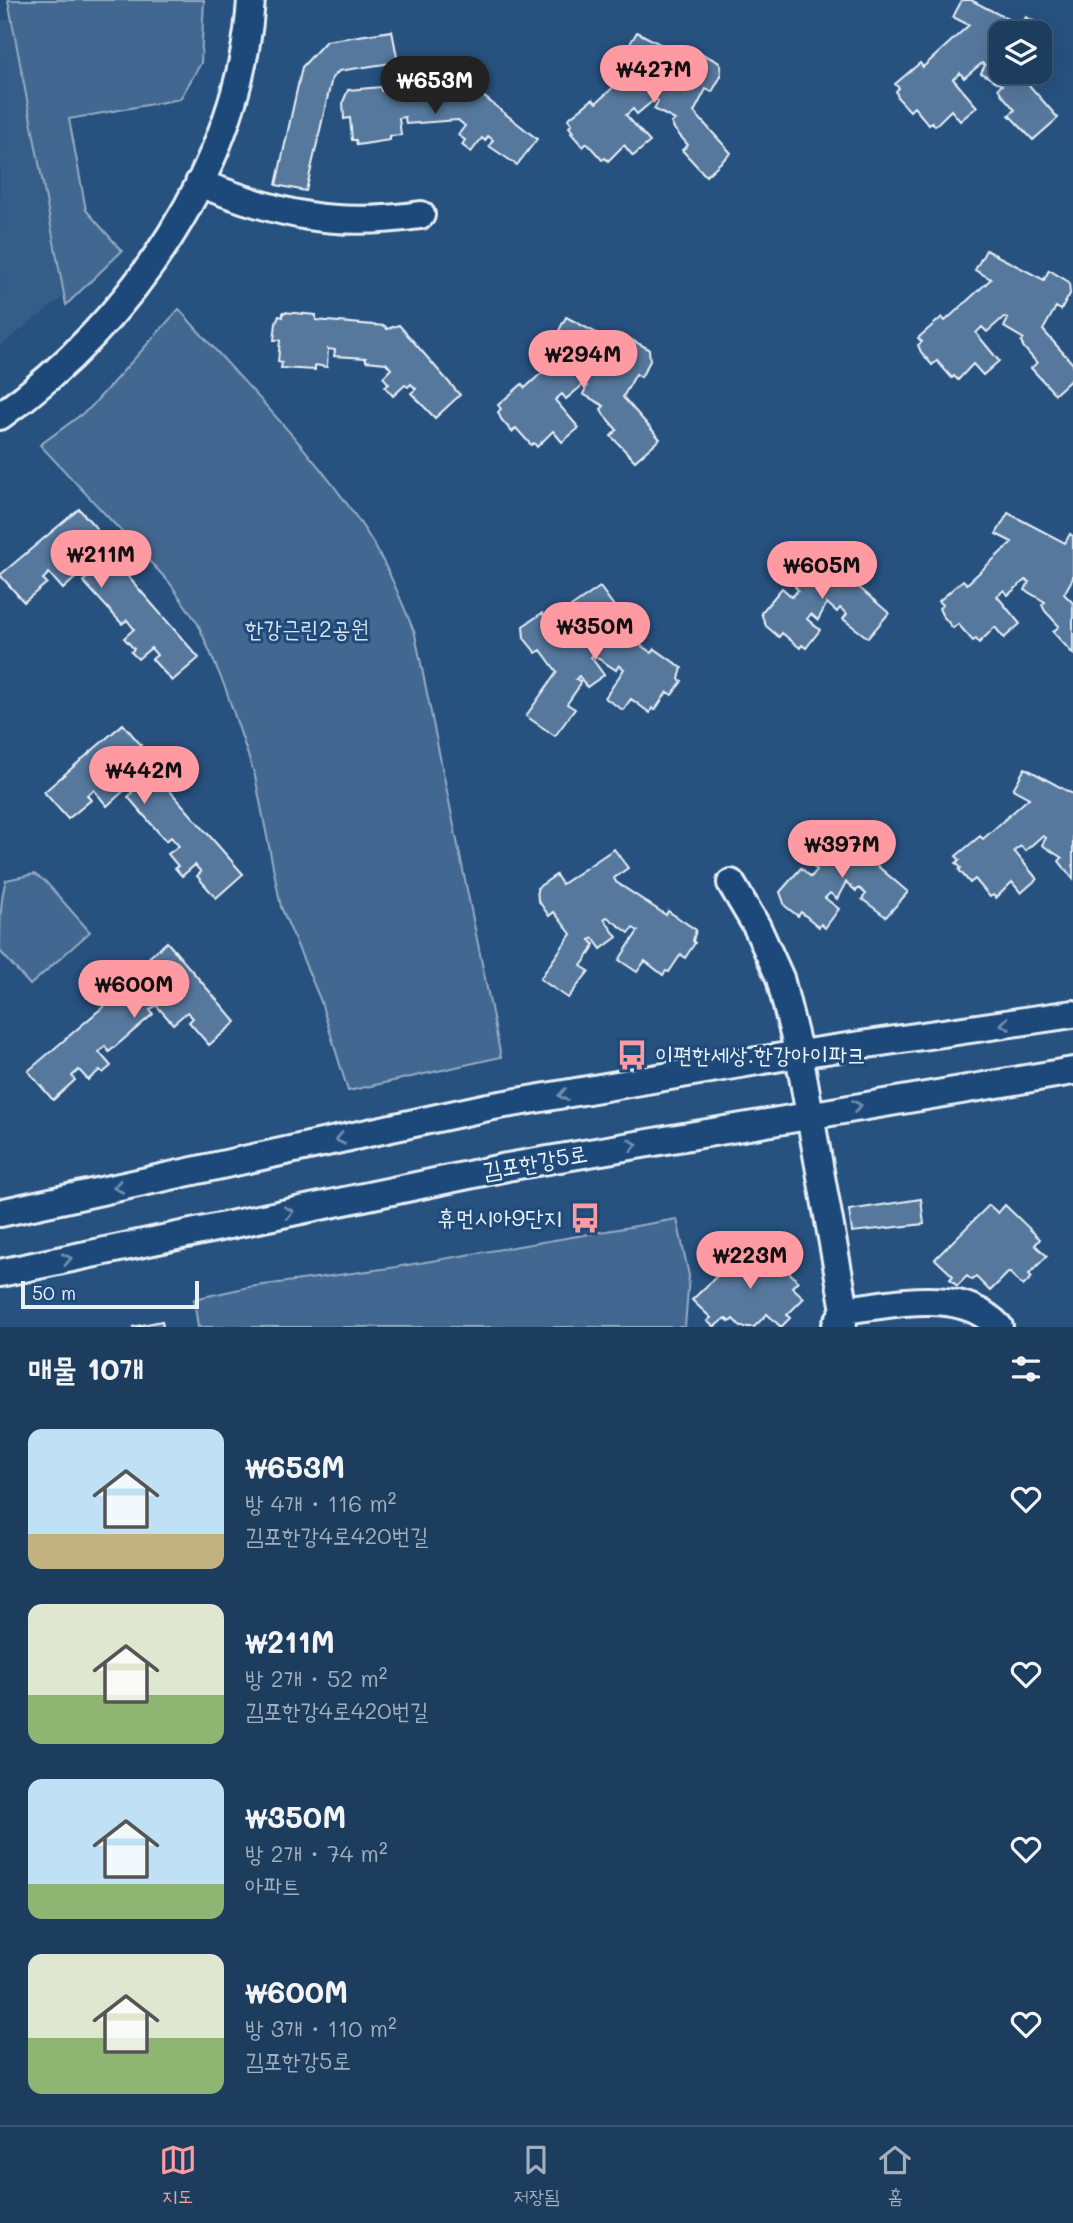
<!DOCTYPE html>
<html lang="ko">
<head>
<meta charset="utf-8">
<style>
	:root { --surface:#1d3d5f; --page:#2a4868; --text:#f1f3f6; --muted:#a0aebd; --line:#3b5674; --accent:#ff9aa2 }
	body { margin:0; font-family:Mali,"Poor Story",sans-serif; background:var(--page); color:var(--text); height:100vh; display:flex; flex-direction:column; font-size:26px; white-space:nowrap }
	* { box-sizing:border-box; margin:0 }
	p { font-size:23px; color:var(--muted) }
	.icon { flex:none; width:38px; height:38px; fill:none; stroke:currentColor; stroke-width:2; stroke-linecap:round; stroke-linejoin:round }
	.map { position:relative; height:1327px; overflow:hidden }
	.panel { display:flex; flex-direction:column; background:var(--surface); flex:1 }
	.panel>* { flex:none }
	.controls { position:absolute; left:989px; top:21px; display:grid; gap:14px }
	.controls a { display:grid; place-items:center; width:63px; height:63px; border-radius:14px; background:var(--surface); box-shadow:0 7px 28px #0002,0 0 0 2px var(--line); font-size:35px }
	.scale { position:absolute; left:21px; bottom:18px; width:178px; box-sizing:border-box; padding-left:7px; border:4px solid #e8f1f8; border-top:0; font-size:19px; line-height:24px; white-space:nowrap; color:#e8f1f8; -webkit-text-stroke:5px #1f4a7a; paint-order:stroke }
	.price { position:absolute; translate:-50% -60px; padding:0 16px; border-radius:24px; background:var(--accent); color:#111; font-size:23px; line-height:46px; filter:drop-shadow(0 2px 4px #0008) }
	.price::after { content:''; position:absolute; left:50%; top:42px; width:21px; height:16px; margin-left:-10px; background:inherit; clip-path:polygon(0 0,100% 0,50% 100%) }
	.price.selected { background:#222; color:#fff }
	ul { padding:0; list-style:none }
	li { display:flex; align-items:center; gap:21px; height:175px; padding:0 28px }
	li span { display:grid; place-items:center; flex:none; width:196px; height:140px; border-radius:14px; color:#555 }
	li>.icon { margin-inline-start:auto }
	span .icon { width:84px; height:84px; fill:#fffc; stroke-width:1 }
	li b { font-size:30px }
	h2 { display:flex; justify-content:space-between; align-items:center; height:84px; padding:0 28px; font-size:30px }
	.tabs { display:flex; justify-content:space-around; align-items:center; height:98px; border-top:2px solid var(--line); background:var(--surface); font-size:19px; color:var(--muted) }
	.tabs a { display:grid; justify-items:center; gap:4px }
	.tabs .selected { color:var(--accent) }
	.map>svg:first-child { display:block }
	.built { fill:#355d88 }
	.green { fill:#436891; stroke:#96acc4; stroke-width:2 }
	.building { fill:#57789d; stroke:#e8f1f8; stroke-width:2 }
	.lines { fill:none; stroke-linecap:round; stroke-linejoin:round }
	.minor-casing { stroke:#e8f1f8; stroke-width:32 }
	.minor { stroke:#1f4a7a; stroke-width:26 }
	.oneway { stroke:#6f8dac }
	.labels { text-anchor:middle; stroke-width:6; stroke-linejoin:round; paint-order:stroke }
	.park-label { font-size:23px; fill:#d8e3ee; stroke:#1f4a7a }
	.poi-label { font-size:23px; fill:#e8f1f8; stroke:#1f4a7a; text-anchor:start }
	.street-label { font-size:23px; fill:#e8f1f8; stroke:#1f4a7a }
</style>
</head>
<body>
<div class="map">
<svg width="1073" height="1327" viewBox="0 0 1073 1327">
	<rect width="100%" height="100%" fill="#27517f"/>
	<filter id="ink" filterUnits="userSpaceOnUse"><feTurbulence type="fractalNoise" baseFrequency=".0143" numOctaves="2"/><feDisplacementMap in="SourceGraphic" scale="14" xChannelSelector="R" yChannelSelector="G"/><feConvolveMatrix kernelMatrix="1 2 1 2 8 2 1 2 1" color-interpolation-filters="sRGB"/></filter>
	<g filter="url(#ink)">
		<path class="built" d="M13,18L63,297L0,346V20Z"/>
		<path class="green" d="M8,0H204L201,63L180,99L69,119L86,210L122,251L66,305Z
			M179,309C242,382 315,452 367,533C387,564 401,600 415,634L501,1057L348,1091L320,999L281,907L255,776L225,687L198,624L169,582L40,445L90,408Z
			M34,874L45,881L90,932L30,985L0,951C0,929 0,898 6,880Z
			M677,1219L689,1276L685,1327H198L194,1299L249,1287L390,1268Z"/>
		<path class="building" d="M962,0H971L1021,26L1026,17L1047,28L1048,40L1040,55V33H1001V72H1023L1021,76L1058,118L1033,140L1009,115L1015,110L1002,95L998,88L1002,85L981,73L985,65L982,63L964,78L960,73L953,79L977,107L960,121L951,110L935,126L932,122L929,125L914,107L910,111L898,98L896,91L899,88L895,84L920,63L923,67L969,25L953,17Z
			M392,31L398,62L339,71L332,78L306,191L276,185L302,67L326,41Z
			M637,32L694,62L699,52L720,63L721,76L712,92L706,89L694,112L731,153L706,176L682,150L688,145L675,130L671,123L675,120L654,109L658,101L655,99L637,114L633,109L626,115L650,142L633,156L624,145L608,161L605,158L602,160L587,143L583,147L571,133L573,132L569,127L572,124L568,119L593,99L596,103L642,61L625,52Z
			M463,80L537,139L517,165L489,146L493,140L488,136L485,141L482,138L471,152L462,145L465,140L458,135L465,126L458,120L406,124L405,117L399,118L401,135L390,136V140L357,145L356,140H352L350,118L344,119L343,102L348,90L381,87V91L450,85L453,87Z
			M986,250L1044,280L1049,270L1069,282L1070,294L1061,310L1056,307L1043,330L1073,364V378L1055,394L1031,368L1037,363L1024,348L1021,342L1024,339L1004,327L1008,319L1004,317L987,332L982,327L976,333L999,361L983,375L973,364L958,380L954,376L952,378L937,361L932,365L921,352L918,345L922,342L918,338L942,317L945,321L991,279L975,270Z
			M283,312L316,315V320L385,326L387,329L399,325L460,395L435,418L411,393L416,389L411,384L408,387L405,385L393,396L385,387L389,384L383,377L391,369L386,363L366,361V358L334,356L335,350L328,349L327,367L315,365V370L281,368L282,363L278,362L280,340H274L276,323L279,316L283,317Z
			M566,317L623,347L628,338L649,349L650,361L641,377L636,374L623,397L660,439L635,461L611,436L617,430L604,415L601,409L604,406L583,394L587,386L584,384L566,399L562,394L555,400L579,428L562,442L553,431L537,447L534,443L531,445L516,428L512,432L501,419L498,412L501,409L498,405L522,384L525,388L571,346L555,338Z
			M79,509L97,529L91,534L199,658L172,681L152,659L157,655L151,648L138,659L131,652L134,649L124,638L134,629L127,620L122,624L83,581L88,577L83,571L63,589L49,573L43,579L47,583L24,602L0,575Z
			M1008,513L1065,543L1070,534L1073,536V578L1064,594L1073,603V654L1053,632L1059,626L1045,611L1042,605L1045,602L1025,590L1029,582L1025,580L1008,595L1004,590L997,596L1020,624L1004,638L995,627L979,643L976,639L973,641L958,624L953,628L942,615L939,608L943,605L939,601L963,580L967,584L1012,542L996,534Z
			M826,545L830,548L832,545L850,560L843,568L851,575L848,578L889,613L868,638L843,619L847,614L840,608L837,612L827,603L818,620L811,614L807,619L820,630L806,648L802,645L800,648L782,633L779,637L766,626L761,613L782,588L792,597L798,590L795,587L812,567L808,563Z
			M600,587L614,606L600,616L603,620L652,653L655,649L682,668L679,679L682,681L672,695L667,692L655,710L652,708L650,713L631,699L623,710L605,698L624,669L619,665L616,670L593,655L591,657L604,675L587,687L579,676L576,679L580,681L578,688L567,704L575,709L555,736L526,716L557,672L541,650L536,653L524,638L523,626L542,613L549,622Z
			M123,724L141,745L135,751L243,874L216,898L197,876L201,872L195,865L182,876L175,868L178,866L168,854L179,846L171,837L166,841L128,797L132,793L127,788L107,806L94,790L87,795L91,800L68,819L44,792Z
			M1025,768L1073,794V879L1059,861L1062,858L1042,845L1046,838L1042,836L1025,851L1021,846L1014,851L1037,879L1021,893L1012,882L996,898L993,895L990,897L975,879L970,883L959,870L961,868L956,863L960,860L956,856L980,836L983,839L1029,798L1013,789Z
			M845,824L848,827L851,824L869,839L862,848L869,854L867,857L908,892L886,917L862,899L866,894L859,888L856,891L846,882L837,899L830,893L825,898L839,909L825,928L821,924L819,927L801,912L798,916L785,906L780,892L801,868L811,877L817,870L814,867L831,847L827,842Z
			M614,849L628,868L614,878L616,882L666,915L668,911L696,930L693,941L695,943L685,958L681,954L669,972L666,971L663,975L645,961L637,972L619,960L638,931L633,928L629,933L607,917L604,919L617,937L601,949L593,938L590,940L594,944L592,950L581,966L589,971L568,998L540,979L571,934L554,912L549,916L538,900L537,888L556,875L562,884Z
			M167,942L236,1022L209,1045L189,1022L193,1018L187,1012L173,1024L156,1005L150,1010L153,1014L109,1052L105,1046L99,1052L111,1066L103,1073L100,1070L88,1080L79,1070L72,1076L75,1080L53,1100L28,1071L151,966L146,960Z
			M921,1199L924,1224L852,1232L849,1210Z
			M989,1205L998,1213L1005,1205L1040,1239L1035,1245L1047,1256L1029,1274L1032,1277L1023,1286L1009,1272L990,1291L976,1277L972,1280L967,1276L957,1286L950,1279L953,1276L935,1259Z
			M747,1247L755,1255L763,1247L798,1281L792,1287L804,1298L787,1315L790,1318L781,1327L767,1314L754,1327H741L733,1319L730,1322L725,1318L714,1327L707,1321L711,1318L692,1300Z
			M162,1321L163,1327H132Z"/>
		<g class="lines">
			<g class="minor-casing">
				<path id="minor" d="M199,183C282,215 332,228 421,215
					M0,416C131,323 241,164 251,0
					M731,883L757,927L780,978L799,1054L845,1310L842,1327
					M0,1213L488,1107L799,1054L1073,1014
					M0,1273L507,1167L1073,1071
					M836,1325L845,1310C895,1304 961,1286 999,1327"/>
			</g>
			<use href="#minor" class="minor"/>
		</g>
		<defs><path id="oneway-chevron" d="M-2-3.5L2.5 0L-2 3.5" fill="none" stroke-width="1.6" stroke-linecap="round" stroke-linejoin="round" transform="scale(1.75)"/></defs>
		<g class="oneway">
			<use href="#oneway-chevron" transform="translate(1005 1024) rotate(172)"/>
			<use href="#oneway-chevron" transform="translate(563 1095) rotate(170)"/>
			<use href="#oneway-chevron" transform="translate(857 1106) rotate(-9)"/>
			<use href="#oneway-chevron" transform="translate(340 1139) rotate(168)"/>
			<use href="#oneway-chevron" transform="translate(633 1145) rotate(-10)"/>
			<use href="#oneway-chevron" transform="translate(118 1187) rotate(168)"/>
			<use href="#oneway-chevron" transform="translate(289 1212) rotate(-12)"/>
			<use href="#oneway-chevron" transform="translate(67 1259) rotate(-12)"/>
		</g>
	</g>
	<defs>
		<g id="bus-bare" transform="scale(2.415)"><path d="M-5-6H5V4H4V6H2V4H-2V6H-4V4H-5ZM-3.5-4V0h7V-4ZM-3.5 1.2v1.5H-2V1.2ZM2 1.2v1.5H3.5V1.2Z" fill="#ff9aa2" stroke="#1f4a7a" stroke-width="2.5" paint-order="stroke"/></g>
	</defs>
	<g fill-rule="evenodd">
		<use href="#bus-bare" x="632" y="1055"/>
		<use href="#bus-bare" x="585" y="1218"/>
	</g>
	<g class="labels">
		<g class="park-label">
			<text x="307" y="637">한강근린2공원</text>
		</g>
		<g class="poi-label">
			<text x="655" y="1063">이편한세상.한강아이파크</text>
			<text x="562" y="1226" text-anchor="end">휴먼시아9단지</text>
		</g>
		<g class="street-label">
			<text transform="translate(535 1162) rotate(-10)" y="8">김포한강5로</text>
		</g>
	</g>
</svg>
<div class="controls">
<a><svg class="icon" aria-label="layers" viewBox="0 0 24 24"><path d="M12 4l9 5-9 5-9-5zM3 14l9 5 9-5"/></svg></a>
</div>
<div class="scale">50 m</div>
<b class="price" style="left:654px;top:105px">₩427M</b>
<b class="price selected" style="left:435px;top:116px">₩653M</b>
<b class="price" style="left:583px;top:390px">₩294M</b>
<b class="price" style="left:101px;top:590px">₩211M</b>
<b class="price" style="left:822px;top:601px">₩605M</b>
<b class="price" style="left:595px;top:662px">₩350M</b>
<b class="price" style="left:144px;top:806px">₩442M</b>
<b class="price" style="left:842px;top:880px">₩397M</b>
<b class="price" style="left:134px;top:1020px">₩600M</b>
<b class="price" style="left:750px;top:1291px">₩223M</b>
</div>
<section class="panel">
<h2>매물 10개<svg class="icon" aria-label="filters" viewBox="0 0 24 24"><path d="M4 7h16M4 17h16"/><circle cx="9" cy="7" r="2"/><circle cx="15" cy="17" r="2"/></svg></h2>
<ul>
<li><span style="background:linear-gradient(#bfe0f5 75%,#c2b280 0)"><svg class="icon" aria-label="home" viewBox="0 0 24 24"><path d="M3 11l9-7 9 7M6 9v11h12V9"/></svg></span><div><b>₩653M</b><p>방 4개 · 116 m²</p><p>김포한강4로420번길</p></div><svg class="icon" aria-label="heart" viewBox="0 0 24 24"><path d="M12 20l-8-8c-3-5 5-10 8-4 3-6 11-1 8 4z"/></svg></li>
<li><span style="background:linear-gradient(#dfe7d0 65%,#8fb573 0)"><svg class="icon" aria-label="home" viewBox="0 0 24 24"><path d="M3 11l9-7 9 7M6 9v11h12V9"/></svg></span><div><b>₩211M</b><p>방 2개 · 52 m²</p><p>김포한강4로420번길</p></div><svg class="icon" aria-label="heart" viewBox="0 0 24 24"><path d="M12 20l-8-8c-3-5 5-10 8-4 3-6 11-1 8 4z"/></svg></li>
<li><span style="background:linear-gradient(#bfe0f5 75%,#8fb573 0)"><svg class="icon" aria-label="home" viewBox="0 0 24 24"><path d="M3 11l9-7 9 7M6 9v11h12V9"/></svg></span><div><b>₩350M</b><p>방 2개 · 74 m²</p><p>아파트</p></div><svg class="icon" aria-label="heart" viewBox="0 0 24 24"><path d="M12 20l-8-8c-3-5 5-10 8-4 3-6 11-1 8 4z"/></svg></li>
<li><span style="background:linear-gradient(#dfe7d0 60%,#8fb573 0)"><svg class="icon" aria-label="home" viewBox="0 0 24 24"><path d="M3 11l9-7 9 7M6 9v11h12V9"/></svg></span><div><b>₩600M</b><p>방 3개 · 110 m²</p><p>김포한강5로</p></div><svg class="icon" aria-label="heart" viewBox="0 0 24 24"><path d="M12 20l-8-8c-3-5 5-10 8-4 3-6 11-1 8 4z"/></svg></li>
</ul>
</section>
<nav class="tabs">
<a class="selected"><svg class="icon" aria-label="map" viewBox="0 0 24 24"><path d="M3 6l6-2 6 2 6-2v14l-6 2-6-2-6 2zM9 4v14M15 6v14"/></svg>지도</a>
<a><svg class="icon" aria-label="saved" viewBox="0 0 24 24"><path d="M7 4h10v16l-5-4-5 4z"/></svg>저장됨</a>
<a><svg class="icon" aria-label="home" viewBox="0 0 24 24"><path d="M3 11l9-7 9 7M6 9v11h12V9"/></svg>홈</a>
</nav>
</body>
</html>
